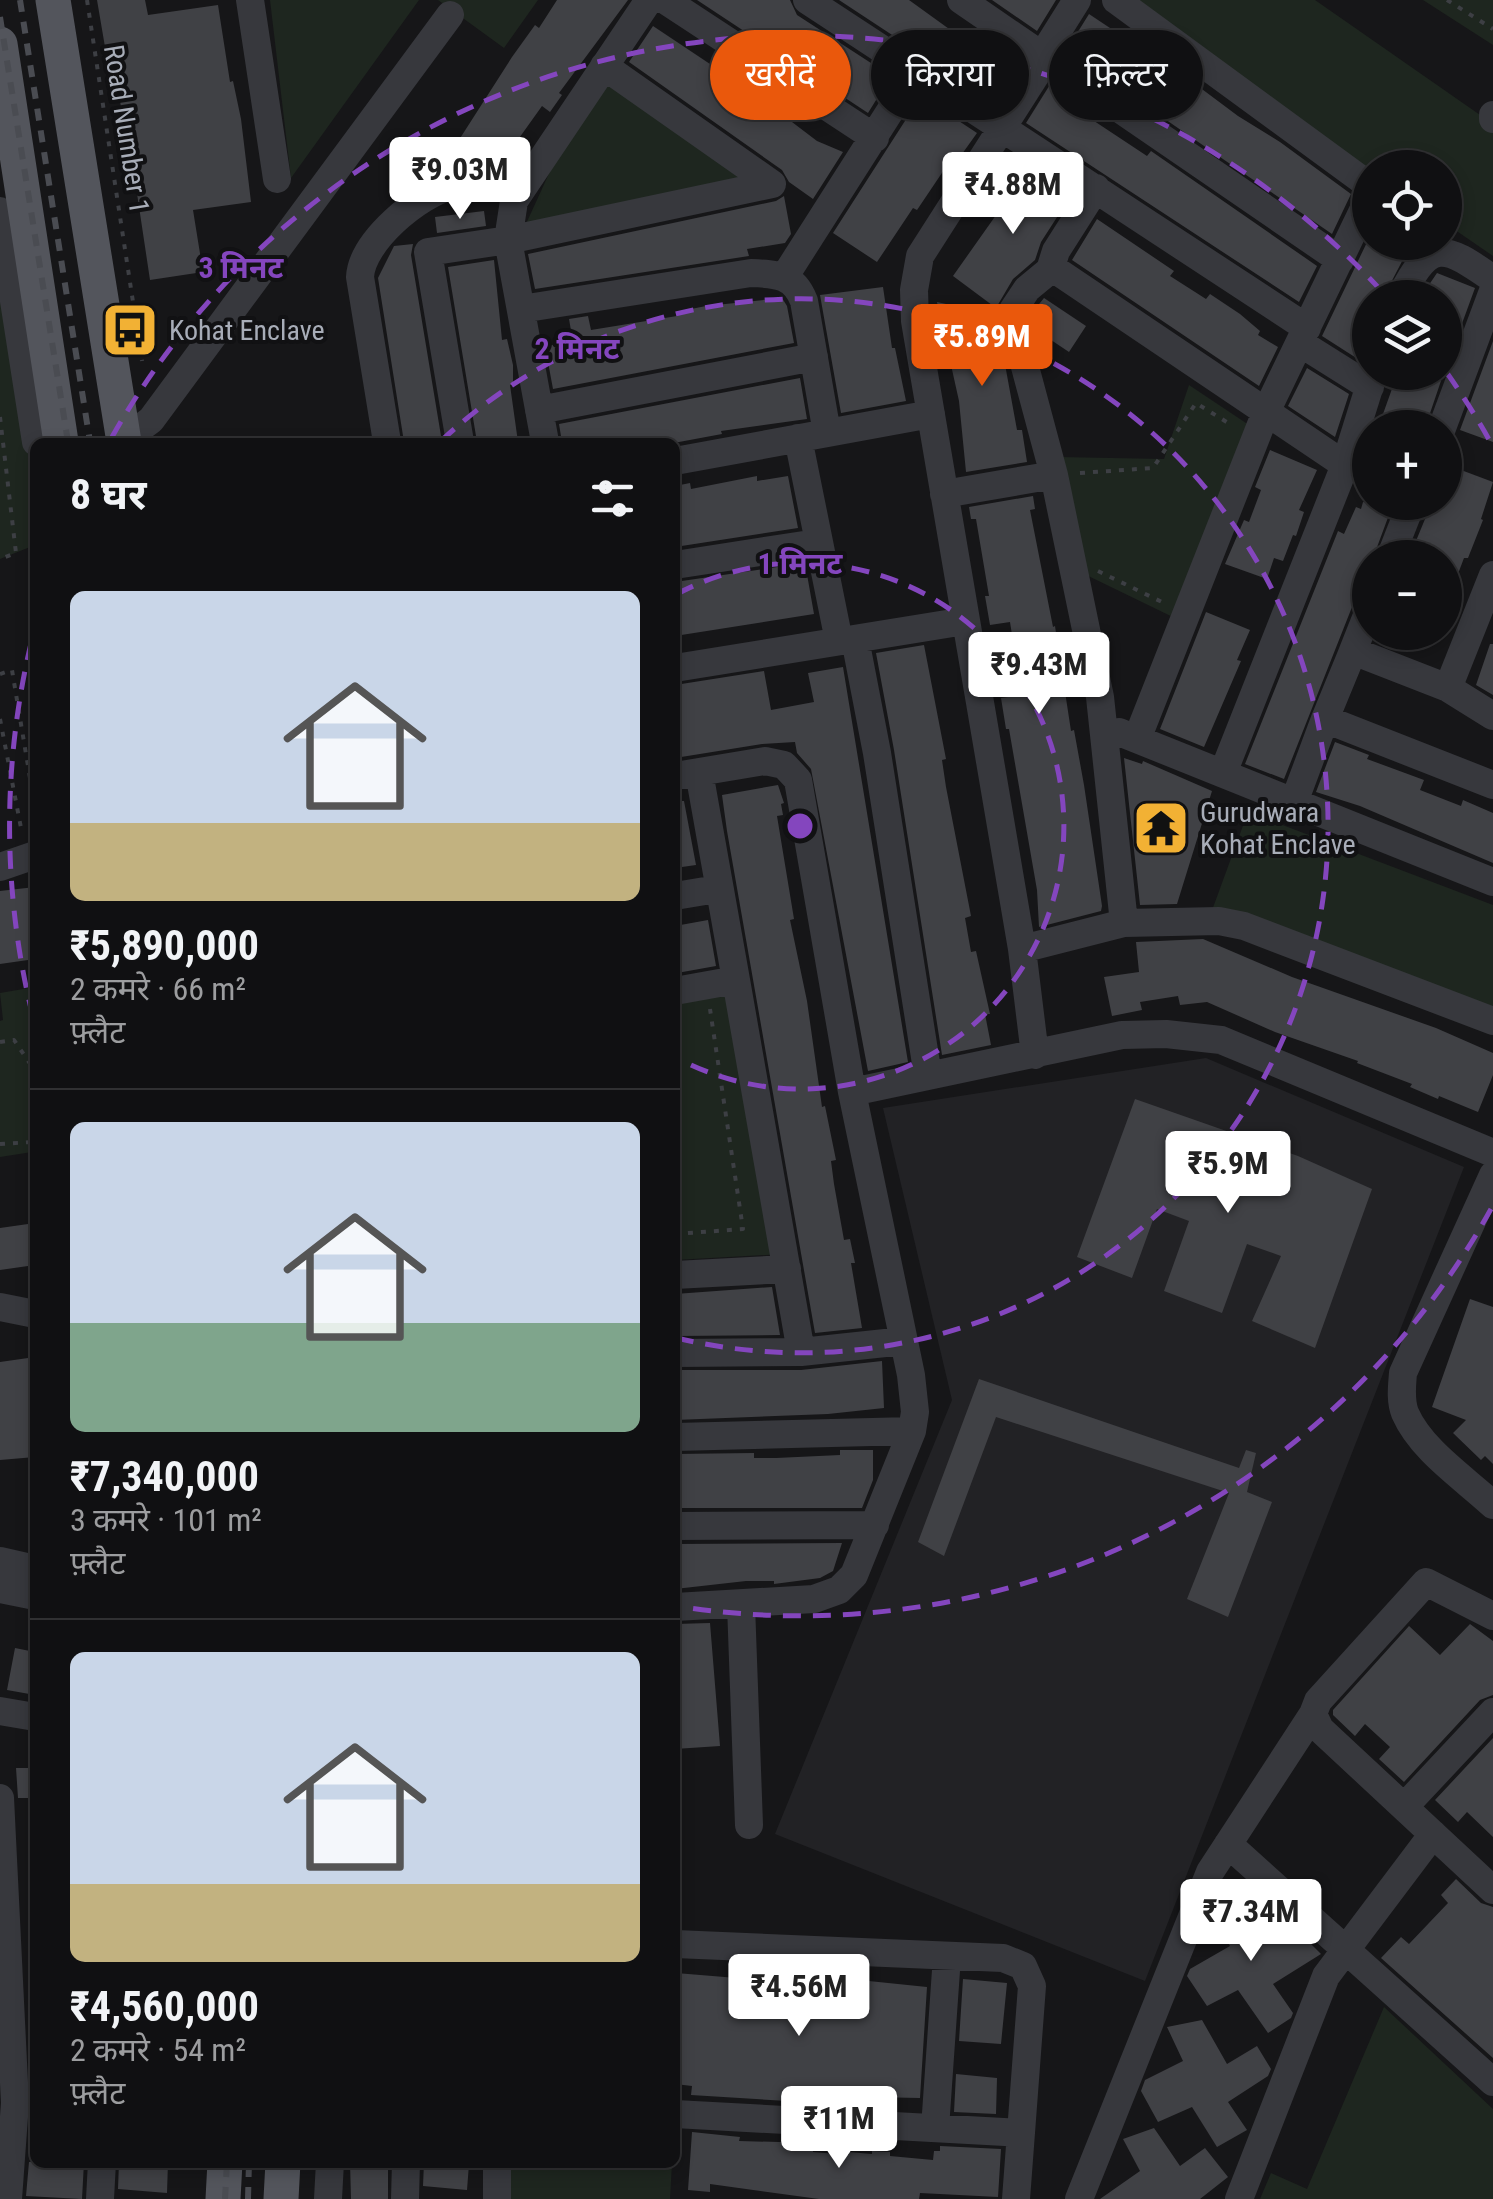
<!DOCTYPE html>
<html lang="hi">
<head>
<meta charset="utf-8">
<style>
	:root { --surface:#101012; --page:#1e1e20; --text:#f1f3f6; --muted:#9c9d9f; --line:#303032; --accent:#ea580c }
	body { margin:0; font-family:"Roboto Condensed","Noto Sans Devanagari",sans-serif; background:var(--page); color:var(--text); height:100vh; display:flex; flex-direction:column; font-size:38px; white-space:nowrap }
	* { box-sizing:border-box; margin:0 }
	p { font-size:32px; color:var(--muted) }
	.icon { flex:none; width:55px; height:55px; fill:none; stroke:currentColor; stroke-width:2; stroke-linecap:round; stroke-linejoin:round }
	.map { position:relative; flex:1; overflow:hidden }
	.details { position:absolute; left:30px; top:438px; width:650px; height:1730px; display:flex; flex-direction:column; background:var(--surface); border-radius:15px; box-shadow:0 5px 15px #0003,0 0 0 2px var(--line) }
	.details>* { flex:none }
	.banner { position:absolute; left:710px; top:30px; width:632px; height:90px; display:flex; gap:20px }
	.tools { position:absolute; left:1352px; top:150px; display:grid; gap:20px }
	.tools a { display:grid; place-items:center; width:110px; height:110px; border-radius:50%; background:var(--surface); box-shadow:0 5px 15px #0003,0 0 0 2px var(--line); font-size:50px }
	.price { position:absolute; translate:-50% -85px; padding:0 22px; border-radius:10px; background:#fff; color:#222; font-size:32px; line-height:65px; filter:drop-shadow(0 2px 5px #0008) }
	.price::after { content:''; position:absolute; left:50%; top:60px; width:30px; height:22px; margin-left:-15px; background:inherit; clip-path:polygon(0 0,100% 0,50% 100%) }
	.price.current { background:var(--accent); color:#fff }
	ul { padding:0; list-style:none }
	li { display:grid; align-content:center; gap:20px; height:530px; padding:0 40px }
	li+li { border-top:2px solid var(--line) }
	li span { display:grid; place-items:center; height:310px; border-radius:15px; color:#555 }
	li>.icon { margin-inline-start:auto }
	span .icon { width:180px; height:180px; fill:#fffc; stroke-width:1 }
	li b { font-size:42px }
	h2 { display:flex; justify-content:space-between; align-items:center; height:120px; padding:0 40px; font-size:42px }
	.pill { padding:0 35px; border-radius:45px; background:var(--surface); box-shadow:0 5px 15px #0003,0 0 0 2px var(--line); font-size:35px; line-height:90px }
	.pill.current { background:var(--accent); color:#fff }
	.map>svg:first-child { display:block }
	.built { fill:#222225 }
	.green { fill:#1e261f }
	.building { fill:#404145 }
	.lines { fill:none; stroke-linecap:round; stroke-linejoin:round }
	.path { stroke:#3d3f44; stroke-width:4; stroke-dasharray:5 8; stroke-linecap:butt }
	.minor { stroke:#37383d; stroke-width:28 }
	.major { stroke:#53555c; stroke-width:35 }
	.rail { stroke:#4a4c52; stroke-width:6; stroke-dasharray:12 10; stroke-linecap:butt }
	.ring { fill:none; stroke:#8446be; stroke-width:5; stroke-dasharray:18 12 }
	.labels { text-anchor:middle; stroke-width:8; stroke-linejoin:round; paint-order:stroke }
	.street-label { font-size:28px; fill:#a8adb8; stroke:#111113 }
	.poi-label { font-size:28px; fill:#a8adb8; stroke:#111113; text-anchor:start }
	.centre { fill:#8446be; stroke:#111113; stroke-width:5 }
	.ring-label { font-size:30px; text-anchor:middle; font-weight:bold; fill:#8446be; stroke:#111113; stroke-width:8; stroke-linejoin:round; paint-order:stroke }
</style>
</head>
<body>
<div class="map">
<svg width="1493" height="2199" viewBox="0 0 1493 2199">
	<rect width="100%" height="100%" fill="#161618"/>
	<path class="built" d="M1206,1058L1464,1167L1145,1981L775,1834L952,1400L883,1108Z"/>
	<path class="green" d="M270,0H419L291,178Z
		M438,0H538L504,48Z
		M1118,0H1315L1493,124V256L1445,223V168H1370V172Z
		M1423,0H1493V45Z
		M615,73L772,184L525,226L552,167Z
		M0,268L35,489V545L0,559Z
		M1189,385L1261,433L1181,621L1076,570L1058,457L1164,459Z
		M1248,812L1493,905V1032L1207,924Z
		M735,974L784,1254L675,1260V984Z
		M35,987V1168L32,1152L0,1157V1021L3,1020L0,993Z
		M1384,2007L1493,2109V2199H1260L1271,2173L1307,2189Z
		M510,2163H672L670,2199H509Z"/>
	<path class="building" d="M97,0H145L148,15L218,5L230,82L233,81L241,119L251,202L193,210L203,272L150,280L126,120L123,121L118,87L112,88Z
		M557,0H628L559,93L562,95L550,112L542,106L517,141L521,144L509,161L484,163L457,143L512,57L535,25L539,28Z
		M697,0H790L797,15L891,76L868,113Z
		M839,0H909L999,65L1008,53L1022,63L997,104Z
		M992,0H1056L1037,31Z
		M1089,14L1149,54L1151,51L1238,116L1280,142L1351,194L1332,234L1066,51Z
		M653,26L737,82L735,86L765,107L767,103L817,141L843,152L813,199L789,182L782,170L629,62Z
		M1051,83L1080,103L1076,109L1147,156L1151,151L1317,266L1299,302L1026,123Z
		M921,96L977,133L957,161L952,158L917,210L913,208L877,262L833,233Z
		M1030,167L1068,192L1070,197L1041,242L1035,260L1013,279L996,308L953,276Z
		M784,196L791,234L785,243L747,249L749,256L535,289L528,254L776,201Z
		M484,211L486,226L437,233L435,217Z
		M1097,219L1174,271L1170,276L1206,299L1210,294L1240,314L1260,331L1258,335L1278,347L1259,386L1072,260Z
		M1370,236V242H1412L1383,298H1370V348L1361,361L1322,336Z
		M413,244L411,255L442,442H404L378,278L394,246Z
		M494,260L502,340L507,339L513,365V385H510L518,442H477L448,267Z
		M1437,273L1475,288L1445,370V298H1420Z
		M883,287L892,348H895L906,401L841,413L820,295Z
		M782,298L787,306L794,343L553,389L545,346L573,342L569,319L588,316L591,330L677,316L676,312L706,306Z
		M1044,298L1086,326L1069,352L1033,328L1031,314Z
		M937,302L996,315L1017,430H1022L1027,462L966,472L959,401Z
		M1493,341V442L1460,430Z
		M1307,368L1349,394L1335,437L1288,406Z
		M1398,372H1444L1425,428H1378Z
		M800,378L807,419L721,431L722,434L679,442H562L559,424Z
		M1270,450L1317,470L1299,510L1304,512L1296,536L1293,535L1283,561L1274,558L1267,579L1225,564L1244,520L1249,522L1261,490L1255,487Z
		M1445,464L1493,482L1481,519L1483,520L1468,558H1464L1447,603L1445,558H1409L1432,502H1445Z
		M757,476V481L788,476L798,528L675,547V486L690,483L691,489Z
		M1033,496L1035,509L1030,510L1053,627L1055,626L1071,731L1074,730L1084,785L1102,906L1101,911L1039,927L1037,890L1009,729H1006L1001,698L1015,696L1010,669L1017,667L1010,622L990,625L985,596H989L976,519H971L969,507Z
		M1363,502L1393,504L1373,558H1370V583L1367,591L1354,602L1284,779L1245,764L1338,531L1344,534L1356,507L1361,509Z
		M805,563L814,614L675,636V582Z
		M1206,612L1250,630L1237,660L1241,661L1204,747L1160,729Z
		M1490,644H1493V695L1476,685Z
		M924,645L946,759L942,760L946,787L971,916L965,918L971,952L976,951L990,1014H985L991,1045L942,1055L894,750L876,653Z
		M843,667L908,1062L868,1071L811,769L797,753L795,742L762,744L675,758V685L764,671L771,710L814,702L808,673Z
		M1335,742L1369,755L1367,759L1424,780L1420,790L1461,806L1463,800L1493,813V863L1360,806L1316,792Z
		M1124,758L1142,764L1143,761L1212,791L1177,904L1140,905Z
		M778,785L784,803L781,804L783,815L777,816L794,919L790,920L807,1001L822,1107L825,1106L836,1160L831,1161L834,1184L844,1240L850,1239L855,1263H851L862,1328L815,1333L727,831L722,795Z
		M675,801H684L696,865L675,868Z
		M35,887V959L0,964V891Z
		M708,920L716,966L677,973L675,926Z
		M1203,939L1292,977L1436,1028L1493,1053V1075L1478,1112L1439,1096L1438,1099L1410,1087L1412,1084L1357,1063L1358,1061L1275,1032L1207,1002L1180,1005L1178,996L1140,1002L1142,1010L1112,1016L1104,977L1139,972L1136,942Z
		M1135,1099L1298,1156L1372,1189L1315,1348L1252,1321L1281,1256L1247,1244L1222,1313L1164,1291L1189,1221L1157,1209L1132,1278L1077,1257Z
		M35,1223V1265L0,1270V1228Z
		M772,1287L780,1335L675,1336V1294Z
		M1470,1299L1493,1307V1464L1485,1456L1481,1460L1453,1433L1466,1420L1432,1407Z
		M35,1357V1457L0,1460V1362Z
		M882,1361L884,1408L828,1414L675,1420V1370H801Z
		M979,1379L1239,1468L1246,1450L1256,1453L1247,1492L1272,1502L1228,1617L1187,1599L1229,1493L996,1417L944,1556L918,1542Z
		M840,1450H873V1480L862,1508H675V1454L754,1453V1458H776L840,1455Z
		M842,1543L833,1571L820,1578L774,1584V1581H746L675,1589V1544Z
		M710,1623L720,1746L675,1749V1624Z
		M1470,1624L1493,1641V1695L1480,1700L1404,1782L1379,1759L1390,1747L1365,1724L1355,1736L1333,1715V1710L1409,1626L1440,1655Z
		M15,1648L35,1652V1695L7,1690Z
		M1493,1738V1837L1467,1812L1458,1822L1435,1800Z
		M16,1768H35V1798H18Z
		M1456,1879L1481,1903L1493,1907V2058L1381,1958L1401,1937L1409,1944L1448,1903L1441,1895Z
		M1240,1893L1270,1944L1298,1931L1321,1954L1273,1984L1293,2013L1291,2018L1268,2033L1238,1990L1207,2006L1187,1976L1190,1969L1230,1946L1212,1913L1215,1908Z
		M676,1973L808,1984V1980L859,1983V1980L927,1987L920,2098L870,2097L869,2106L691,2095L692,2086L675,2084Z
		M963,1979L1007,1983L1001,2044L959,2041Z
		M1202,2020L1227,2064L1257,2046L1271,2069L1268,2076L1228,2102L1247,2130L1217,2147L1192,2107L1158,2122L1141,2091L1145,2080L1183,2061L1167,2027Z
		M956,2074L997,2078L996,2114L954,2112Z
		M1154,2128L1180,2166L1205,2148L1228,2177L1200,2199H1100L1140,2171L1123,2139Z
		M692,2132L740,2137L739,2141L813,2143V2152L849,2155V2152L872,2154V2151L890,2152V2156L933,2160L934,2151H940V2146L1001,2149L998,2197L920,2193L919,2199H819L710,2184V2192L688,2190Z
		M29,2162H84L82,2199L26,2196Z
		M119,2162H168L167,2193L118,2189Z
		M350,2162H388V2199H351Z
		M424,2162L469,2164L467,2190L423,2186Z"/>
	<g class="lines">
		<path class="path" d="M87,0L142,361
			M1447,0L1493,29
			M0,417L16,553L0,559
			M1080,473L1153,468L1196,403L1233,426
			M1098,571L1166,604
			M0,674L12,670L34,802
			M0,719L22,833
			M0,1042L14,1040L35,1071
			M32,1142L35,1165
			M0,1144L32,1142L35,1119
			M675,1234L743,1229L710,1009"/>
		<path class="minor" d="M250,0L277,179
			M665,0L875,138
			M807,0L1307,328
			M961,0L1340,260
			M1116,0L1370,186
			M1042,56L1077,0
			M1493,115V119
			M0,211L36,442
			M1050,270L1056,251L1096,188
			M785,276L915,72
			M1400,298C1430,238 1443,244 1493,279
			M521,309L751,273C777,274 794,275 804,301L827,433
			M1300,343L1370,387
			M539,410L814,357
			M1442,428L1493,291
			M798,438L839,641
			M124,440L151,420L450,15
			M387,442L360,277C362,241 418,195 451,186C476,179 505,180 530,177
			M460,442L428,252L508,240L772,184L604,66
			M545,442L508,240L514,201L649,0
			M675,461L931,414
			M944,494L1054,475
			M1390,558L1412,502
			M675,565L817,543
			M855,639L877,753L928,1076
			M1351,656L1370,608
			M675,668L965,621
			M1448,688L1493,575
			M1493,716L1448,688L1353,651L1325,719L1493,785
			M1119,732L1493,882
			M1137,739L1266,412L1370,196
			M699,772L736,980
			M1223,773L1345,465L1374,372
			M675,776L765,761L784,765L798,780L852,1092L911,1375L915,1412L912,1431L854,1575L839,1590L814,1599L675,1607
			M1294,802L1325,719
			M0,867L35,855
			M675,896L717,889
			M1124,923L1100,697L1054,475L1016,333L1013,310L1027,289L1050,270L1057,271L1345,465
			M1022,949L1124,923L1219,921L1244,926L1493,1021
			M675,991L736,980L801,1352
			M1035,1055L1022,949L915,321L914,290L920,256L1046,59
			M852,1092L1122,1035L1166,1034L1221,1040L1493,1153
			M1493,1175L1403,1373C1402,1386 1400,1400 1405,1413C1421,1450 1464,1478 1493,1505
			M675,1275L787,1269
			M0,1307L35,1314
			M675,1353L801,1352L904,1341
			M675,1437L912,1431
			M675,1526L875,1525
			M0,1561L35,1569
			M0,1589L35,1596
			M741,1605L749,1825
			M1493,1616L1426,1582L1318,1701L1313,1714L1320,1729L1493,1890
			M0,1711L35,1717
			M0,1798L15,2103L8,2199
			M1405,1806L1493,1712
			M1228,1844L1493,2082
			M675,1944L1003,1958L1023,1966L1032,1986L1016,2199
			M675,2114L1021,2133
			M935,2128L947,1956
			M100,2199L102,2162
			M328,2199L330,2162
			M405,2199L406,2162
			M497,2199V2162
			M1079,2199L1210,1872L1313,1714
			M1239,2199L1326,1976L1433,1834"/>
		<path class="major" d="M53,0L124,442
			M0,44L61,442
			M223,2199L225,2162
			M281,2199L283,2162"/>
		<path class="rail" d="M20,0L90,442
			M0,17L68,442
			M225,2199L227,2162
			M248,2199L249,2162"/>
	</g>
	<g class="ring">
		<path d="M677 594A263 263 0 1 1 677 1058"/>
		<path d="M441 441A527 527 0 1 1 677 1338"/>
		<path d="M1491 1209A790 790 0 0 1 676 1606M33 1017A790 790 0 0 1 33 635M112 437A790 790 0 0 1 1387 297M1447 373A790 790 0 0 1 1491 443"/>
	</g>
	<defs>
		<g id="bus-square" transform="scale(2.875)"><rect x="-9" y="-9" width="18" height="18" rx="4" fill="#f2b134" stroke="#111113"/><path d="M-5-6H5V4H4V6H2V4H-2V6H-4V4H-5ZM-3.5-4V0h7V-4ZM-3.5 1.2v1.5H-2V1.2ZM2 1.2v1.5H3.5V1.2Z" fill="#111"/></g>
		<g id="temple-square" transform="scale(2.875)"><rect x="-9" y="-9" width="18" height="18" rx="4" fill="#f2b134" stroke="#111113"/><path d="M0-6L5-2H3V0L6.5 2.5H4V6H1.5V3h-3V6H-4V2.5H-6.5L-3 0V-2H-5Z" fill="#111"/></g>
	</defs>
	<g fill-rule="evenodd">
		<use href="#bus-square" x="130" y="330"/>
		<use href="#temple-square" x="1161" y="828"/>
	</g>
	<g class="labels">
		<g class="street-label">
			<text transform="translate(127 129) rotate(81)" y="10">Road Number 1</text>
		</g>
		<g class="poi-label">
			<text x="169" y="340">Kohat Enclave</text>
			<text x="1200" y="822">Gurudwara<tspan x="1200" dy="32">Kohat Enclave</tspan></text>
		</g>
	</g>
	<circle cx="800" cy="826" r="15" class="centre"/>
	<g class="ring-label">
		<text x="241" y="278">3 मिनट</text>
		<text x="577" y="359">2 मिनट</text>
		<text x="800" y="574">1 मिनट</text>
	</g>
</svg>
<div class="tools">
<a><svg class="icon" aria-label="locate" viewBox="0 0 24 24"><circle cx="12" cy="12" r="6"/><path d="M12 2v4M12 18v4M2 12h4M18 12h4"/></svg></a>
<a><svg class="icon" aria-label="layers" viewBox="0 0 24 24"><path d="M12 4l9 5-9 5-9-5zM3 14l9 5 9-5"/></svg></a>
<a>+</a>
<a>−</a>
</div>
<b class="price" style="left:460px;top:222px">₹9.03M</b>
<b class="price" style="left:1013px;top:237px">₹4.88M</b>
<b class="price current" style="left:982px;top:389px">₹5.89M</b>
<b class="price" style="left:1039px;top:717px">₹9.43M</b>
<b class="price" style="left:1228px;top:1216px">₹5.9M</b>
<b class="price" style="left:1251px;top:1964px">₹7.34M</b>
<b class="price" style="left:799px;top:2039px">₹4.56M</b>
<b class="price" style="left:839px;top:2171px">₹11M</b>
<div class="banner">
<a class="pill current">खरीदें</a>
<a class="pill">किराया</a>
<a class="pill">फ़िल्टर</a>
</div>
<section class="details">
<h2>8 घर<svg class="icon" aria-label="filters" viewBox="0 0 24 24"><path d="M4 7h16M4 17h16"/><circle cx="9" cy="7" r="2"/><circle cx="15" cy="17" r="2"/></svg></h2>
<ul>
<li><span style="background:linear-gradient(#c9d6e8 75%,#c2b280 0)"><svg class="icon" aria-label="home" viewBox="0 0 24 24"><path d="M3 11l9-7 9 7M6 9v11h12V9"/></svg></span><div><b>₹5,890,000</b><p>2 कमरे · 66 m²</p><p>फ़्लैट</p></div></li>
<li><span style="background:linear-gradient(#c9d6e8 65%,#7fa58c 0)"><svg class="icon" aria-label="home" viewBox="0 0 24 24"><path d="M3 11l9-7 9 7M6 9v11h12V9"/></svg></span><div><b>₹7,340,000</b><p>3 कमरे · 101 m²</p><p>फ़्लैट</p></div></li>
<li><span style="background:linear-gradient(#c9d6e8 75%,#c2b280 0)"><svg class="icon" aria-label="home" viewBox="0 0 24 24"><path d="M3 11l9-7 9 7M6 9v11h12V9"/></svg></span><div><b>₹4,560,000</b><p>2 कमरे · 54 m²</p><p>फ़्लैट</p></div></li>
</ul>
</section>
</div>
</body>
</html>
